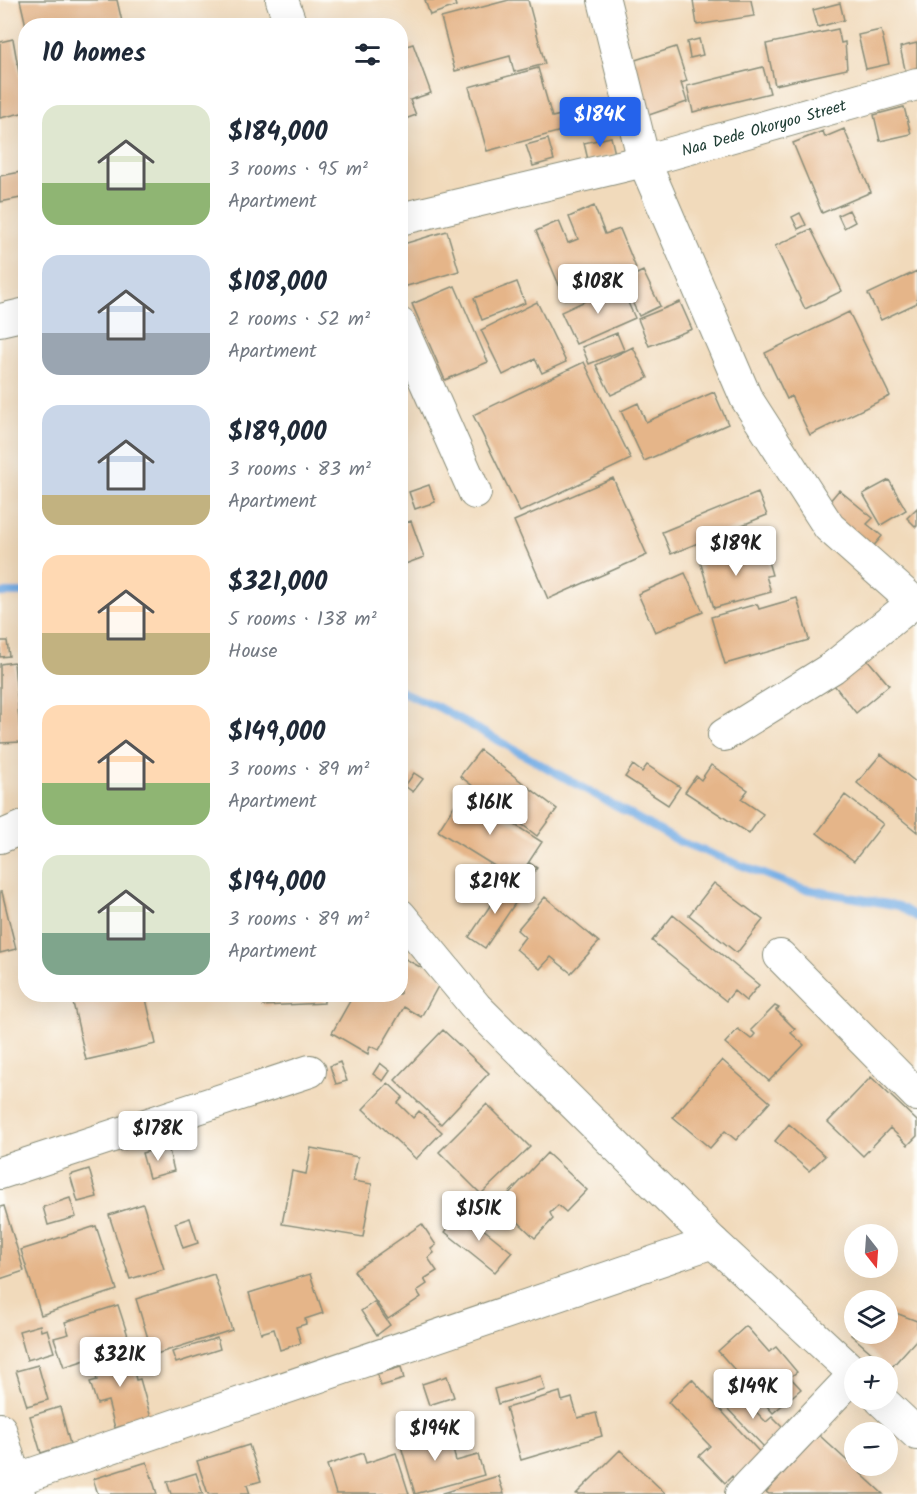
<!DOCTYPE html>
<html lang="en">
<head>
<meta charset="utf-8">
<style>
	:root { --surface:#fff; --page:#f2f2f3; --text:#1f2937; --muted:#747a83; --accent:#2563eb }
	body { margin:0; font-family:Kalam,sans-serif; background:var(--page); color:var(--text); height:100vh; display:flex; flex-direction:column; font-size:22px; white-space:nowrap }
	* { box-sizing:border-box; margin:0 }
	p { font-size:20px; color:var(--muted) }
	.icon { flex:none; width:33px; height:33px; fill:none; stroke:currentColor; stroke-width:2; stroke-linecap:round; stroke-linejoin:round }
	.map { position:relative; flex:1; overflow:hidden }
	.drawer { position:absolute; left:18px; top:18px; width:390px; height:984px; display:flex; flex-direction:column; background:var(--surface); border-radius:24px; box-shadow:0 6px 24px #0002 }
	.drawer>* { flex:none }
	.needle { width:39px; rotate:163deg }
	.buttons { position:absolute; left:844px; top:1224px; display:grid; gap:12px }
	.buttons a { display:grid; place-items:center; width:54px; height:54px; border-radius:50%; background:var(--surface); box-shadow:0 6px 24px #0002; font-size:30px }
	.price { position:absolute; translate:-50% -51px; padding:0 14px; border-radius:6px; background:#fff; color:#222; font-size:20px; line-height:39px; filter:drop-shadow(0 2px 3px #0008) }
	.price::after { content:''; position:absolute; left:50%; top:36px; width:18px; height:14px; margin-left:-9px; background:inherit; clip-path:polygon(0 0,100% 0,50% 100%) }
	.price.selected { background:var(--accent); color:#fff }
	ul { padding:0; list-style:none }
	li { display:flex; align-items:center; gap:18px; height:150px; padding:0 24px }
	li span { display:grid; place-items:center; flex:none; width:168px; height:120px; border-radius:18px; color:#555 }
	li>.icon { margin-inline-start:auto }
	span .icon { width:72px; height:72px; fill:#fffc; stroke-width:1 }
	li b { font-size:26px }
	h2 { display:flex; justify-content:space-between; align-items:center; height:72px; padding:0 24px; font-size:26px }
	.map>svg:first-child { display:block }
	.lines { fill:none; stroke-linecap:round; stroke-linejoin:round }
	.stream { stroke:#75ade5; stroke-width:8 }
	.building { fill:#e5b589 }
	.minor-casing { stroke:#888c78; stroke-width:34 }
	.minor { stroke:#fff; stroke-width:32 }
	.labels { text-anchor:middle; stroke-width:5; stroke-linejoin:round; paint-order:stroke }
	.street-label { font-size:16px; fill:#1f3d34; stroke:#fdfcf7 }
</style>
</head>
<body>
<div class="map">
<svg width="917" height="1494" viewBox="0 0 917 1494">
	<rect width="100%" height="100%" fill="#fdfcf7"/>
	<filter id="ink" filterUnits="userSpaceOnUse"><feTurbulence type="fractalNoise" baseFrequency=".0167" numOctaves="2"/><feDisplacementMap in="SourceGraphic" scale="12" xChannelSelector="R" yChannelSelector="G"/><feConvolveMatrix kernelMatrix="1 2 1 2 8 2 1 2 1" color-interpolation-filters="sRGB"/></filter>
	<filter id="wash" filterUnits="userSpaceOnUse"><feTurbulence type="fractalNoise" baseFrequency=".008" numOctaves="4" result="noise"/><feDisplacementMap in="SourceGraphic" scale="24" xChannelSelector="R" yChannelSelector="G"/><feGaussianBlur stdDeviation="1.35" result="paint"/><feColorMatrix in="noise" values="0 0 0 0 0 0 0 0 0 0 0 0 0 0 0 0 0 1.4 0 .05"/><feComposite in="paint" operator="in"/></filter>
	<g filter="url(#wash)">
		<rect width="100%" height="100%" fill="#f1dabb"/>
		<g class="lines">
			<path class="stream" d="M0,593H26
				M400,691L438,707L678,841L800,888L899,906L917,917"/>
		</g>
		<g id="blocks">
			<path class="building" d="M20,0H117L123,26H26Z
				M425,0H454L456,6L430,15Z
				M509,0H528L545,64L514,72L510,56L455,71L441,18Z
				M693,0H751L754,16L697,25Z
				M840,3L844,20L818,27L813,10Z
				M838,29L841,43L845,42L847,69L775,85L766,44Z
				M881,30L889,64L866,69L858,35Z
				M13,39L26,112L0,118V42Z
				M699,39L703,55L690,58L687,42Z
				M917,43V72L906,74L900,47Z
				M413,44L431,93L410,100L416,115L400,121V48Z
				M676,47L687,81L681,83L687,102L646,116L629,62Z
				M763,67L770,93L693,112L687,86Z
				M538,68L552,117L561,115L565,130L487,151L469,87Z
				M904,107L911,134L880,141L874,115Z
				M844,129L871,192L822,213L793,143L823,131L825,137Z
				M611,137L615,154L588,160L584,143Z
				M548,139L554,160L533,166L526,145Z
				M26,171V197L0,202V176Z
				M594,206L605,234L620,229L636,268L565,299L536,231L559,221L568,243L578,239L569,217Z
				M849,210L855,222L844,228L838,215Z
				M800,213L806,225L798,229L792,217Z
				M811,229L842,291L805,309L775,246Z
				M447,231L459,271L400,288V245Z
				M643,271L660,306L639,316L622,281Z
				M917,271V303L881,320L868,294Z
				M517,282L525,303L482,320L474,298Z
				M620,285L635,318L576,344L561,312Z
				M455,286L488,362L445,380L412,304Z
				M537,302L566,362L542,373L535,359L503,375L481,330Z
				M680,302L692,329L649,346L638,319Z
				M849,312L890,396L810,435L791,396L787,399L765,353Z
				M617,333L624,350L589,364L582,347Z
				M633,347L648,378L611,395L596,365Z
				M584,362L631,459L520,512L473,415Z
				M714,392L728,424L644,461L621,411L638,403L646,422Z
				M613,478L647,555L548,599L514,521Z
				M889,480L906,510L881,525L863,494Z
				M429,485L435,502L415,509L409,492Z
				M839,490L873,518L867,524L882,536L872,548L824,508Z
				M758,493L767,515L671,554L662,532Z
				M917,508V526L916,527L907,518Z
				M411,521L424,557L400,566V525Z
				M749,547L752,555L766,554L772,575L766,576L771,592L714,608L700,561Z
				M685,573L703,612L655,632L638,594Z
				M797,598L809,640L725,664L711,617L757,604L759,609Z
				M0,641H7L9,656L0,657Z
				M867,659L889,685L856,713L834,685Z
				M14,662L21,742L0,743V664Z
				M480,750L557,809L537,836L460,776Z
				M881,754L917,783V832L857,783Z
				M633,765L642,772L647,765L680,787L668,805L625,777Z
				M711,765L748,790L741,799L763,814L749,834L685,792L696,776L701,780Z
				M414,773L423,779L413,792L405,786Z
				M463,792L542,842L517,880L438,831Z
				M845,795L883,824L854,861L817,833Z
				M530,863L537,868L526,884L520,879Z
				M506,882L522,893L485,948L469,937Z
				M714,883L763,920L737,953L689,915Z
				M0,892H2L16,949L0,953Z
				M545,897L599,942L571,973L551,957L540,969L516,949L525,937L517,930Z
				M673,915L759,985L746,1001L734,991L726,1001L652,941Z
				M400,956L442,979L421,1017L404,1007L379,1050L370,1046L368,1054L332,1033L354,994H400Z
				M71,994H145L156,1044L86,1060Z
				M262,994H324V1003L263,1006Z
				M775,1006L779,1008L776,1010L795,1029L791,1033L804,1045L769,1081L725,1043L738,1029L751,1039L755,1034L751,1030Z
				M443,1030L489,1073L441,1124L395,1080Z
				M722,1060L770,1102L736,1140L725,1131L710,1148L673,1117Z
				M340,1062L347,1081L336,1084L330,1066Z
				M380,1063L390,1071L383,1081L373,1074Z
				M871,1077L917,1121V1136L908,1145L890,1128L863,1156L828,1122Z
				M388,1083L403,1097L398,1103L413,1118L419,1111L442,1132L416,1159L363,1109Z
				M487,1104L530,1147L481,1194L439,1152Z
				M789,1124L825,1156L809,1171L775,1141Z
				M168,1146L174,1171L149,1178L142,1153Z
				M311,1148L358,1157L353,1181L372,1184L363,1237L282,1224L292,1171L306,1174Z
				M547,1153L587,1190L566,1212L558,1205L550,1213L553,1219L535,1238L499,1204Z
				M89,1169L97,1197L78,1202L70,1175Z
				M70,1198L76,1217L48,1225L43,1207Z
				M143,1204L164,1269L130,1279L109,1215Z
				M4,1206L24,1271L0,1279V1207Z
				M462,1212L512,1252L495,1272L445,1232Z
				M190,1218L198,1243L183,1248L175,1223Z
				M422,1224L436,1245L431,1249L434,1253L428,1258L437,1271L424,1279L427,1284L417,1291L421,1297L388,1319L354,1271Z
				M96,1226L117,1290L41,1315L21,1250Z
				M214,1274L232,1330L153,1355L136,1299Z
				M310,1274L323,1313L305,1319L306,1324L296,1327L301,1343L280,1350L274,1329L261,1333L249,1293Z
				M374,1302L390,1325L377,1335L361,1311Z
				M118,1305L131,1345L64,1367L54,1338L69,1334L65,1322Z
				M888,1310L917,1321V1339L890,1369L851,1335L855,1330V1334H888Z
				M40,1325L41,1331L47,1329L54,1352L27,1360L19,1331Z
				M746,1326L769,1352L776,1347L797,1372L790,1377L801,1389L773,1413L718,1351Z
				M217,1338L220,1349L176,1363L172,1352Z
				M131,1348L137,1370L134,1371L136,1380L140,1379L151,1418L115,1428L108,1401L97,1404L90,1382L97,1380L91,1360Z
				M38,1365L48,1400L27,1406L16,1371Z
				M401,1367L404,1379L381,1386L377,1374Z
				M447,1376L454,1397L429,1405L422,1384Z
				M541,1376L545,1390L498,1404L494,1389Z
				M692,1379L765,1458L738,1483L732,1476L725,1483L699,1456L710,1446L668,1402Z
				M560,1392L562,1401L572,1398L578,1418L596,1413L602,1436L521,1460L506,1408Z
				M737,1392L766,1422L772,1417L783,1428L764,1447L724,1405Z
				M60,1407L70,1444L41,1453L30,1416Z
				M430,1427L435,1441L450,1437L456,1461L478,1455L484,1475L415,1494L398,1436Z
				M819,1435L883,1494H769L766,1492Z
				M249,1445L261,1481L247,1485L250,1494H208L197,1461Z
				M620,1450L666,1494H576Z
				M363,1453L366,1463L396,1453L409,1494H336L327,1465Z
				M147,1462L157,1494H98L93,1479Z
				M196,1473L203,1494H171L167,1482Z
				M498,1476L504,1494H442V1493Z"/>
		</g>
	</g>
	<g filter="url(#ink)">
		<use href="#blocks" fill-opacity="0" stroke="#888c78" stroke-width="1.5"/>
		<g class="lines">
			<g class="minor-casing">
				<g id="minor">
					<path d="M282,0L291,26"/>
					<path d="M604,0L644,161L746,398L829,527L917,605"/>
					<path id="s1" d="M400,219L644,161L917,84"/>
					<path d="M0,320L26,314"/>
					<path d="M400,324L475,493"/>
					<path d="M724,735L832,668L914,602"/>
					<path d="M0,837L26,826"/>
					<path d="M400,915L476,1007L713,1242L855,1374"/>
					<path d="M780,956L917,1095"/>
					<path d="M0,1173L310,1071"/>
					<path d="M881,1400L917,1434"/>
					<path d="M0,1429L19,1494"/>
					<path d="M0,1485L713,1242"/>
					<path d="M741,1494L855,1374"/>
				</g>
			</g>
			<use href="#minor" class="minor"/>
		</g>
	</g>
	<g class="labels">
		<g class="street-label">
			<text dy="6" stroke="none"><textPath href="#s1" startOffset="375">Naa Dede Okoryoo Street</textPath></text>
		</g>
	</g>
</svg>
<div class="buttons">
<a><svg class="needle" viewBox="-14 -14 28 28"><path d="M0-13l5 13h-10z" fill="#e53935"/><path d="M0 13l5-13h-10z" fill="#747a83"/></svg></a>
<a><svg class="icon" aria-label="layers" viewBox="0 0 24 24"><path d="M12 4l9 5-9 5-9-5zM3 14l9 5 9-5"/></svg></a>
<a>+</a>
<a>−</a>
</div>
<b class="price selected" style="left:600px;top:148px">$184K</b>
<b class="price" style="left:598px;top:315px">$108K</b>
<b class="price" style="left:736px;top:577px">$189K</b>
<b class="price" style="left:490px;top:836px">$161K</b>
<b class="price" style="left:495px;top:915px">$219K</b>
<b class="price" style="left:158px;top:1162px">$178K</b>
<b class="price" style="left:479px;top:1242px">$151K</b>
<b class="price" style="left:120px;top:1388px">$321K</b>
<b class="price" style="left:753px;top:1420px">$149K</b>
<b class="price" style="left:435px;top:1462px">$194K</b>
<section class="drawer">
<h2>10 homes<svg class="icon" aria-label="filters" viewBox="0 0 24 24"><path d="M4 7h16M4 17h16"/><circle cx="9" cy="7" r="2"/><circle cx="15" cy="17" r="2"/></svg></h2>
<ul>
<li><span style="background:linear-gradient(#dfe7d0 65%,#8fb573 0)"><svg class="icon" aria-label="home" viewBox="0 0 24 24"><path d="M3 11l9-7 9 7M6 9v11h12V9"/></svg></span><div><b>$184,000</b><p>3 rooms · 95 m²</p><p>Apartment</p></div></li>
<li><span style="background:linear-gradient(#c9d6e8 65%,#9aa5b1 0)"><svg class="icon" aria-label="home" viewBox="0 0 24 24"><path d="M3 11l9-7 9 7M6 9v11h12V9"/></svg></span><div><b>$108,000</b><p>2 rooms · 52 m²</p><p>Apartment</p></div></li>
<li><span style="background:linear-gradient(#c9d6e8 75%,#c2b280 0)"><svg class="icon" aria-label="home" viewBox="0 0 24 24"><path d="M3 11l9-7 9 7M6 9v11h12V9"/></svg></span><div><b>$189,000</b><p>3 rooms · 83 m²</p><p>Apartment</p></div></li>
<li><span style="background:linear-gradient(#ffd9b3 65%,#c2b280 0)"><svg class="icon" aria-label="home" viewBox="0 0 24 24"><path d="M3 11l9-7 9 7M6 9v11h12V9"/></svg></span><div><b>$321,000</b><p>5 rooms · 138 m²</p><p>House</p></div></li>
<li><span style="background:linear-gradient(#ffd9b3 65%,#8fb573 0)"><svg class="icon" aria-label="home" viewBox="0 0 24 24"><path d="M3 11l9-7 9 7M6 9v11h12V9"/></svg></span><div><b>$149,000</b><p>3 rooms · 89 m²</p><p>Apartment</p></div></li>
<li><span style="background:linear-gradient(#dfe7d0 65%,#7fa58c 0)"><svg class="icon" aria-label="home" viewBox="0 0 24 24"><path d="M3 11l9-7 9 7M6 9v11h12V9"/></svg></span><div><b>$194,000</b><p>3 rooms · 89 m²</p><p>Apartment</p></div></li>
</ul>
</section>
</div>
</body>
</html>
